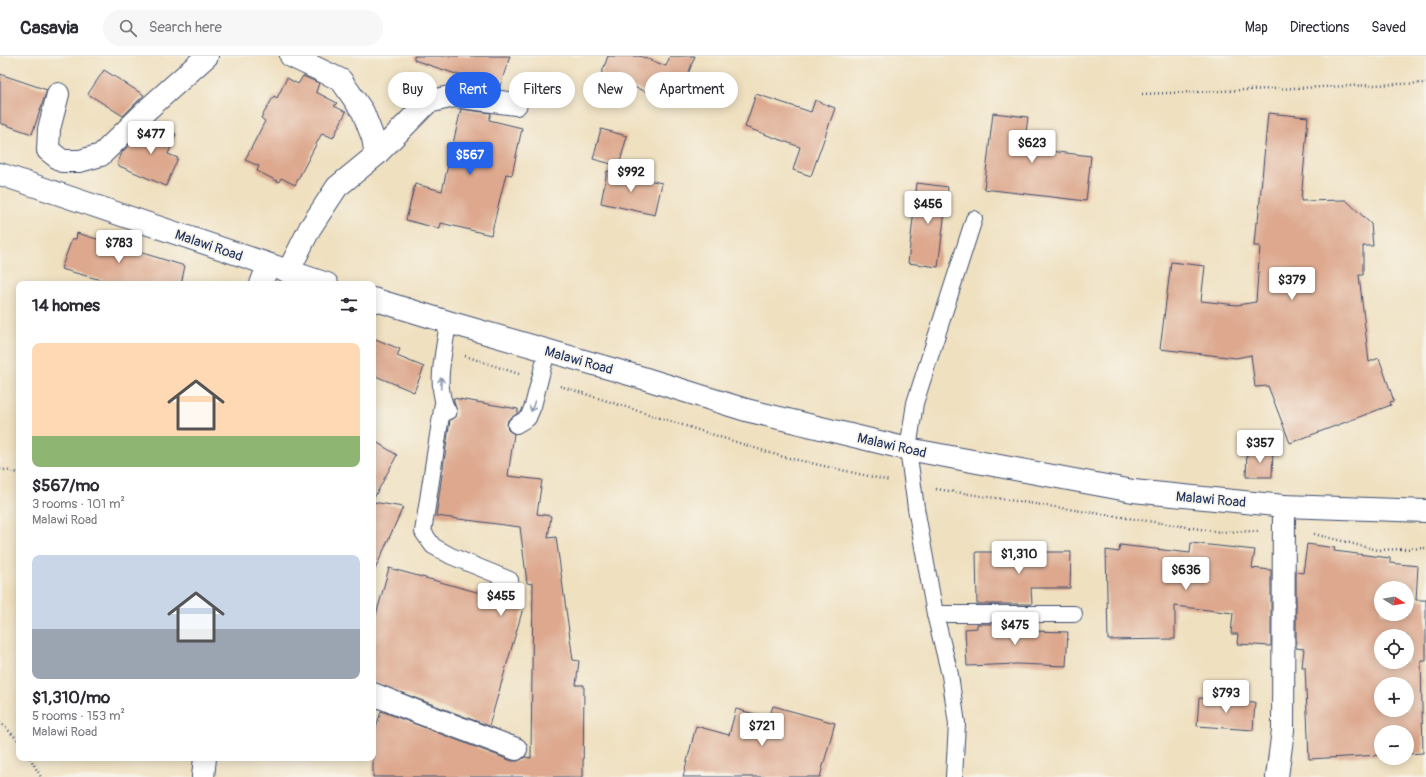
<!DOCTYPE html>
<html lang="en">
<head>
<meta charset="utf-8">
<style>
	:root { --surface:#fff; --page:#f7f7f7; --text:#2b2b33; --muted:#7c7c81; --line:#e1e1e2; --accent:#2563eb }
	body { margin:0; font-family:Pangolin,sans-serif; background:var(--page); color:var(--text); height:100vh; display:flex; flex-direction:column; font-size:15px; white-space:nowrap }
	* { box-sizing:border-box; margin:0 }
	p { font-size:13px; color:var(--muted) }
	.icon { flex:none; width:22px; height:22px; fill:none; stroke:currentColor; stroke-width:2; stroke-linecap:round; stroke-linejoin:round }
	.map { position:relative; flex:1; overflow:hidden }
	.sheet { position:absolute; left:16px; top:225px; width:360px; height:480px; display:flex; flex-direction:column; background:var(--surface); border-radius:8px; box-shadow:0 2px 10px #0003 }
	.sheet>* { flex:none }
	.hud { position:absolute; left:388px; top:16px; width:380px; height:36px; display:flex; gap:8px }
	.needle { width:26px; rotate:101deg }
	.buttons { position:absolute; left:1374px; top:525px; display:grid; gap:8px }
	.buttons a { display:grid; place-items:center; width:40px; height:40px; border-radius:50%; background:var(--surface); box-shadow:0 2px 10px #0003; font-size:20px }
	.price { position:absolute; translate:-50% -34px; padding:0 9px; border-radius:4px; background:#fff; color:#222; font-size:13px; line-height:26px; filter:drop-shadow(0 1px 2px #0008) }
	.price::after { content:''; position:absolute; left:50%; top:24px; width:12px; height:9px; margin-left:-6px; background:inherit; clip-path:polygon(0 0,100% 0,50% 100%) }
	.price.active { background:var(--accent); color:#fff }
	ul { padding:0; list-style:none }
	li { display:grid; align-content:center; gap:8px; height:212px; padding:0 16px }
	li span { display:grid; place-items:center; height:124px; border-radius:8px; color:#555 }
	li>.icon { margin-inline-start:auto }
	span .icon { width:72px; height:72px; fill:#fffc; stroke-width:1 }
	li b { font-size:17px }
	h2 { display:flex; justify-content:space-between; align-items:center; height:48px; padding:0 16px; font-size:17px }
	.pill { padding:0 14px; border-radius:18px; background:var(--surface); box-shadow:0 2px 10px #0003; font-size:14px; line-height:36px }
	.pill.active { background:var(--accent); color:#fff }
	header { display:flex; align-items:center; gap:24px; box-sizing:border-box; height:56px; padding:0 20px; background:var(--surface); border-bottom:1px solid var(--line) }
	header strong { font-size:19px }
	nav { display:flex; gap:22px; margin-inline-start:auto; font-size:14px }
	.search { width:280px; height:36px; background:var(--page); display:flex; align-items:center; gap:10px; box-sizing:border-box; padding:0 14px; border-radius:22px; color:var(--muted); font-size:15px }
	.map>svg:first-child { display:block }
	.building { fill:#dda88e; fill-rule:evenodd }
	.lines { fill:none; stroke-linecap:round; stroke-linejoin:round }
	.lane-casing { stroke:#3b4a6d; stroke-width:18 }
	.street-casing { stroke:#3b4a6d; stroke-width:24 }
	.primary-casing { stroke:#3b4a6d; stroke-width:24 }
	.path { stroke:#3b4a6d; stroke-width:2.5; stroke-dasharray:1 3; stroke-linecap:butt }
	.lane { stroke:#fff; stroke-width:16 }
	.street { stroke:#fff; stroke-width:22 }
	.primary { stroke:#fff; stroke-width:22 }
	.oneway { stroke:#8d97ae }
	.labels { text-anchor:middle; stroke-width:3.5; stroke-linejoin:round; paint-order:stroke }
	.street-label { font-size:14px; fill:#1b2f5e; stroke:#f7f3e8 }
</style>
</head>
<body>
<header>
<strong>Casavia</strong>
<div class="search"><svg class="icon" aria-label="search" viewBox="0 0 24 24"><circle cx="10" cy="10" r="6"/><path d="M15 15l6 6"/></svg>Search here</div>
<nav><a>Map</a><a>Directions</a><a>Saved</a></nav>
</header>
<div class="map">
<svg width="1426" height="721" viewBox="0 0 1426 721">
	<rect width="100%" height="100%" fill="#f7f3e8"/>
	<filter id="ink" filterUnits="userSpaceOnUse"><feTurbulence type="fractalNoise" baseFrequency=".025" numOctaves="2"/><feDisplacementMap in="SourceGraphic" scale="8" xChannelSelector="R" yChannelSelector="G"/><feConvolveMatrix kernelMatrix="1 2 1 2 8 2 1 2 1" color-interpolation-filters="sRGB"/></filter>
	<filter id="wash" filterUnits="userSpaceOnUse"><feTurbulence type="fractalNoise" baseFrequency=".012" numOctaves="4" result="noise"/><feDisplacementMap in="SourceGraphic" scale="16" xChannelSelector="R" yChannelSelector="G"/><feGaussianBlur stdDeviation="0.9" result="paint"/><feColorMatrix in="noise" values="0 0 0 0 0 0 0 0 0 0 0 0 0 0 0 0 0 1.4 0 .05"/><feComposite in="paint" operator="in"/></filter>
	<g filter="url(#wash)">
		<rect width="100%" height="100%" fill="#efe0c0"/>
		<g id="blocks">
			<path class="building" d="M414,0H510L499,33L466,29L468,22L414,4Z
				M608,0H640L666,10L670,0H695L677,47L601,19Z
				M104,14L144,39L123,60L88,38Z
				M0,18L47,34L32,78L0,67Z
				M303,20L319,27L316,36L337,47L334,50L346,56L333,82L322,77L295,129L281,122L279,126L257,115L259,110L245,104L265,65L261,62L274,40L277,42L287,22L298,28Z
				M756,38L811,56L815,44L835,52L811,120L793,114L800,91L745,71Z
				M461,53L491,57L489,64L522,72L512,119L506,118L491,179L441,167L440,173L406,164L415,128L442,135Z
				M993,57L1028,61L1024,92L1091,100L1086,145L984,133Z
				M1268,57L1308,61L1301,145L1346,144L1371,168L1373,190H1363V219H1359L1369,306L1379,302L1394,345L1390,346L1391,349L1290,387L1268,330L1255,331L1251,299L1236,302L1160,293L1171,206L1205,210L1201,245L1237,249L1256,246L1260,190H1254L1256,166H1258Z
				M152,67L176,78L168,98L178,102L166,130L117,109L122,96Z
				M601,73L627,80L619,110L593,103Z
				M607,115L662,127L655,159L601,147Z
				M917,127L948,131L938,211L908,207Z
				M77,177L185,210L181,228H105V225L61,213L72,183H76Z
				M373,282L400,293L397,300L424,311L414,336L373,319Z
				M453,342L518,353V357L508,364L507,369L508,374L514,378L508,420L542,424L537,458L551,460L548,482L556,481L573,604L579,605L576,629H584L583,721H373V681L381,655L512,705H518L525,701L531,702L533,528L527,527L520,471L436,460L450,364L456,361L457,356Z
				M373,384L397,399L373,444Z
				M1247,394H1273L1272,421H1246Z
				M373,446L403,451L373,518Z
				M1191,487L1255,494L1252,512L1271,514V590L1237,588L1238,578H1231L1233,557L1175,550V583L1108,584L1106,494L1119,496L1120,489L1190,497Z
				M1307,488L1335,492L1334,495L1390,502V507L1418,510L1416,544H1426V605H1421L1423,697L1407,698V676H1381V699L1309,703L1305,611H1302L1304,593L1296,592V516L1303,517ZM1381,532H1407V558H1381ZM1381,580H1407V606H1381ZM1381,628H1407V654H1381Z
				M976,496H1071L1070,532H1031L1032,548H977Z
				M389,512L524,549L489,670L373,626V570Z
				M977,568H1032V575L1068,576L1066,610L1017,608L967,610L965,573L977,572Z
				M1199,642L1255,646L1253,674L1197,670Z
				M773,650L835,667L820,721H683L696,670L729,679L736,653L769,662Z"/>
		</g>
	</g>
	<g filter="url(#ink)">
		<use href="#blocks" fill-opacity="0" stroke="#3b4a6d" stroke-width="1"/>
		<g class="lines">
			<g class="lane-casing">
				<path id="lane" d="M448,266C445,293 433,332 448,355
					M443,347L423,476L433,490L451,500L510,524
					M516,369L528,362L533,350L547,295
					M935,558H1074
					M954,721L957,668L950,619L935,558L916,452L908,393L915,347L974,163"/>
			</g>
			<g class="street-casing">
				<path id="street" d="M291,0L341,24L363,56L373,82L376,99
					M58,38L49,73L48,94L62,105H80L101,99L149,52L207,0
					M288,216L310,172L337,131L376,99L428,46L454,40L516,48
					M261,228L268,210
					M373,638L420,657L516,693
					M203,721L205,702
					M1277,721L1283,674L1284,450"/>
			</g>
			<g class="primary-casing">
				<path id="primary" d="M0,118L327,228
					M373,243L448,266L643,322L746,354L908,393L1133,435L1284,450L1426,455"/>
			</g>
			<path class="path" d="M1142,38L1426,27
				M465,300L519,318
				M560,330L780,400L890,425
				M0,413L19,417
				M936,433L1220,476L1260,475
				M1314,478L1378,494L1426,492
				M0,666L19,685
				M30,702L41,721"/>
			<use href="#lane" class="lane"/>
			<use href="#street" class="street"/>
			<use href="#primary" class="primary"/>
		</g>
		<defs><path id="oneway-shaft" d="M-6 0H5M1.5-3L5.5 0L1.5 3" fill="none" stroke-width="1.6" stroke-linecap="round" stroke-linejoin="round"/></defs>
		<g class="oneway">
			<use href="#oneway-shaft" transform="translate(441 327) rotate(-87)"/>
			<use href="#oneway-shaft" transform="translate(533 350) rotate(109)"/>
		</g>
	</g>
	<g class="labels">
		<g class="street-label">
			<text transform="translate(209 189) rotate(19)" y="5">Malawi Road</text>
			<text transform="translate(579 304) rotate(16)" y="5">Malawi Road</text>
			<text transform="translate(892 389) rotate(13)" y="5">Malawi Road</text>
			<text transform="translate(1211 443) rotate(5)" y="5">Malawi Road</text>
		</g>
	</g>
</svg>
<div class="buttons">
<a><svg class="needle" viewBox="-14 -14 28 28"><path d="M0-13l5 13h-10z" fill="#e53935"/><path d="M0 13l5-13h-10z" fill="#7c7c81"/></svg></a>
<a><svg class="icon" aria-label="locate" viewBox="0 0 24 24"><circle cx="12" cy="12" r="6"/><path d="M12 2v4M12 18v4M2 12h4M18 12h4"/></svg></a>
<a>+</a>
<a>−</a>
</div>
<b class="price" style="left:151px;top:99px">$477</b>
<b class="price" style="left:1032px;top:108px">$623</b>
<b class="price active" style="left:470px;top:120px">$567</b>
<b class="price" style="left:631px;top:137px">$992</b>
<b class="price" style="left:928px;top:169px">$456</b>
<b class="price" style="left:119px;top:208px">$783</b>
<b class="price" style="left:1292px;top:245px">$379</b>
<b class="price" style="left:1260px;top:408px">$357</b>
<b class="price" style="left:1019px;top:519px">$1,310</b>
<b class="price" style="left:1186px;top:535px">$636</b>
<b class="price" style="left:501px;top:561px">$455</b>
<b class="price" style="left:1015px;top:590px">$475</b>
<b class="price" style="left:1226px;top:658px">$793</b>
<b class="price" style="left:762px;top:691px">$721</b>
<div class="hud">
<a class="pill">Buy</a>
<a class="pill active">Rent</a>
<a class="pill">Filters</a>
<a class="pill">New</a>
<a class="pill">Apartment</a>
</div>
<section class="sheet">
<h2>14 homes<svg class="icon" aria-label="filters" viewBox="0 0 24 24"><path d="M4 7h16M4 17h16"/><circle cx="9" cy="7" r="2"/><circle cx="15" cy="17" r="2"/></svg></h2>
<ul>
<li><span style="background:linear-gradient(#ffd9b3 75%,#8fb573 0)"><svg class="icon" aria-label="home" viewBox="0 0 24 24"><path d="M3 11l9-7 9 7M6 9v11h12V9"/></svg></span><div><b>$567/mo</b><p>3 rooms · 101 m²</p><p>Malawi Road</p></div></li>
<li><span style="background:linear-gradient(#c9d6e8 60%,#9aa5b1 0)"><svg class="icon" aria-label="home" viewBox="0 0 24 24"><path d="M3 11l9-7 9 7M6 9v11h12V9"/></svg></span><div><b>$1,310/mo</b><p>5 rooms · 153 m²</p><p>Malawi Road</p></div></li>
</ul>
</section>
</div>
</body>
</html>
